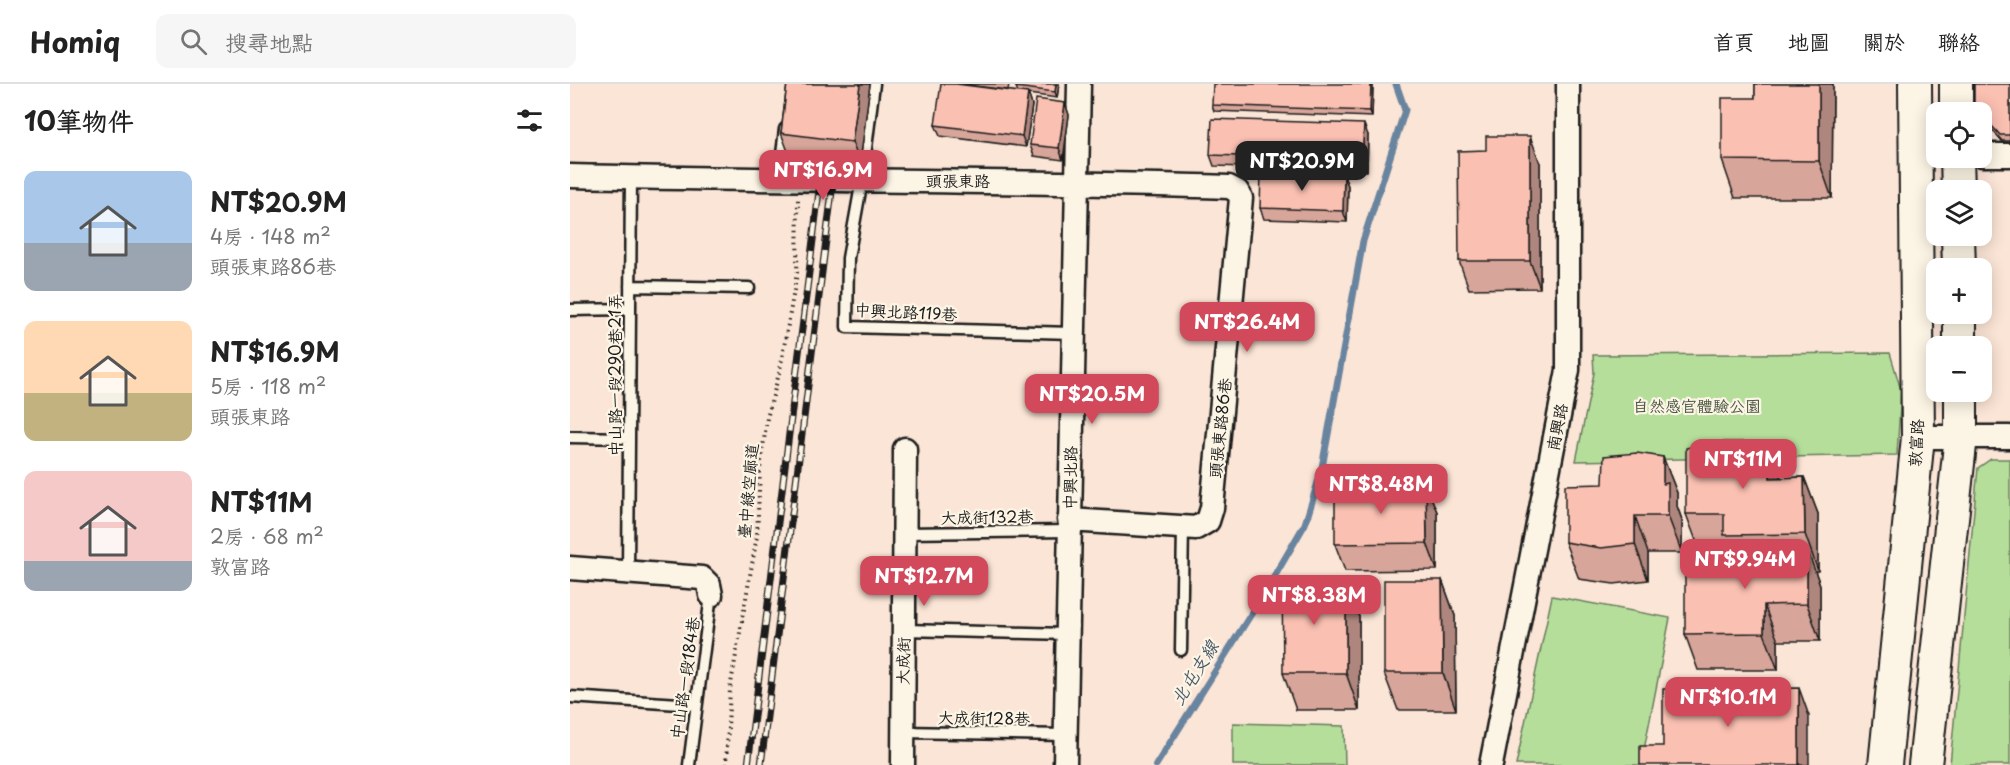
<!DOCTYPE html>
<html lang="zh-TW">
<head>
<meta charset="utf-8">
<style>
	:root { --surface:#fff; --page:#f6f6f6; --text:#222; --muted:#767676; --line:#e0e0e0; --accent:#d1495b }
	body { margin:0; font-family:"Playpen Sans","LXGW WenKai TC",sans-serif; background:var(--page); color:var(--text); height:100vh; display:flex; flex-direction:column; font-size:22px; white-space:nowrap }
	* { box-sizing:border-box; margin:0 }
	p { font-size:20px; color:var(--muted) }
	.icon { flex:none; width:33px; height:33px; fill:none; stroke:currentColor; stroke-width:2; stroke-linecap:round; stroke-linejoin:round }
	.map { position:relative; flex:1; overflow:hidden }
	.side { display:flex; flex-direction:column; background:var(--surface); width:570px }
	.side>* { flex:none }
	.fabs { position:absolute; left:1356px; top:18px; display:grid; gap:12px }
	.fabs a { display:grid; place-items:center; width:66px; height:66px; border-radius:12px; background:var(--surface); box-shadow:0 3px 15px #0003; font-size:30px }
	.price { position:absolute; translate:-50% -51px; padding:0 14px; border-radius:12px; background:var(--accent); color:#fff; font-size:20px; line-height:39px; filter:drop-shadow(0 2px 3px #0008) }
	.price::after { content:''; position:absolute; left:50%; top:36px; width:18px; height:14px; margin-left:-9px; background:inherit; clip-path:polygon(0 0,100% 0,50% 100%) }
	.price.active { background:#222; color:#fff }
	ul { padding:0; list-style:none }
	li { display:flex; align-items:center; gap:18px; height:150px; padding:0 24px }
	li span { display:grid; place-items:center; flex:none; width:168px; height:120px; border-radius:12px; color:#555 }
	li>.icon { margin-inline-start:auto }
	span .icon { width:72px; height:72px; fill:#fffc; stroke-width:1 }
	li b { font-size:26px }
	h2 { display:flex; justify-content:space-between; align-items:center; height:72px; padding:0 24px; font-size:26px }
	header { display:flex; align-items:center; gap:36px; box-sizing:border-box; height:84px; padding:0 30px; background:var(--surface); border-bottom:2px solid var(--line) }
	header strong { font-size:28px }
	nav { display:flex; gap:33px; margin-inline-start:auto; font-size:21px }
	.search { width:420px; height:54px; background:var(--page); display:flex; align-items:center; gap:15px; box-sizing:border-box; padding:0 21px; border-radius:12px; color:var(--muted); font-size:22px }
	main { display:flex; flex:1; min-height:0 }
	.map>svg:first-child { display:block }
	.green { fill:#b5de9b; stroke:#687d5c; stroke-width:1.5 }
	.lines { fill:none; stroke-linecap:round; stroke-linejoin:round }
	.stream { stroke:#69849f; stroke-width:7 }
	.lane-casing { stroke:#1c1c1c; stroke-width:15 }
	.street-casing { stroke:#1c1c1c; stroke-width:27 }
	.secondary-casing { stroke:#1c1c1c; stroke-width:36 }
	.path { stroke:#1c1c1c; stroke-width:4; stroke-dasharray:1.5 4.5; stroke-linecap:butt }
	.lane { stroke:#fcf5e5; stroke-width:10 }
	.street { stroke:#fcf5e5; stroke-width:22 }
	.secondary { stroke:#fcf5e5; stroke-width:32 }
	.rail-casing { stroke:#1c1c1c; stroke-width:7 }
	.rail { stroke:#fcf5e5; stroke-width:4.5; stroke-dasharray:14; stroke-linecap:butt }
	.wall { fill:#d7a599; stroke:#1c1c1c; stroke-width:1.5 }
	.shaded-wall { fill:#af867d; stroke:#1c1c1c; stroke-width:1.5 }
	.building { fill:#fac0b2; stroke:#1c1c1c; stroke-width:1.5 }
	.labels { text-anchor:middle; stroke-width:4.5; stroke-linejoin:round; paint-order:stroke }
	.street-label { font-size:16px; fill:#1c1c1c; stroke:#fcf5e5 }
	.park-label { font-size:16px; fill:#4a5642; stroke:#fcf5e5 }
	.water-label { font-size:18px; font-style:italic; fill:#495969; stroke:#fcf5e5 }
</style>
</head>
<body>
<header>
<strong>Homiq</strong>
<div class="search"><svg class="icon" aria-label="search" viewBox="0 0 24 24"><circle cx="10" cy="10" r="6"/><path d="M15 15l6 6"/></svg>搜尋地點</div>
<nav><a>首頁</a><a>地圖</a><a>關於</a><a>聯絡</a></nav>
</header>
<main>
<section class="side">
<h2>10筆物件<svg class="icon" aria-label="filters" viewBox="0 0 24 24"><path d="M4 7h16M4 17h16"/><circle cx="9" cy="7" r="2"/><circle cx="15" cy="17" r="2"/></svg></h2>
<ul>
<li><span style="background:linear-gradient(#a9c7e8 60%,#9aa5b1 0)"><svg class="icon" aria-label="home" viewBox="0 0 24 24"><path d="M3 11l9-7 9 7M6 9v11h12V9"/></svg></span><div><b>NT$20.9M</b><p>4房 · 148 m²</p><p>頭張東路86巷</p></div></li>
<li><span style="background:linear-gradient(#ffd9b3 60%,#c2b280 0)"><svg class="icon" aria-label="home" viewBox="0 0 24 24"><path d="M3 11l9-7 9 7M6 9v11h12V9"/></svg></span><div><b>NT$16.9M</b><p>5房 · 118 m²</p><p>頭張東路</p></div></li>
<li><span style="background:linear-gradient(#f6c9c9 75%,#9aa5b1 0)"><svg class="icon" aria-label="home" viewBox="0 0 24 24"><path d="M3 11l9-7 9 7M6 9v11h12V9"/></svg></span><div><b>NT$11M</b><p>2房 · 68 m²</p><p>敦富路</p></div></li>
</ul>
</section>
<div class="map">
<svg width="1440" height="681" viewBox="0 0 1440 681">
	<rect width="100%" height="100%" fill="#fbe5d6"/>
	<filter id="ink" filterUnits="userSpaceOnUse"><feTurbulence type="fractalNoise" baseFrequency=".0167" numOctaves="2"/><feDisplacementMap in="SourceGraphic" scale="12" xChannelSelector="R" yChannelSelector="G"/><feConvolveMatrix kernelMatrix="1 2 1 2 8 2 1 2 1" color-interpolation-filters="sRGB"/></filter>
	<g filter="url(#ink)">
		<path class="green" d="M1320,269L1331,306L1327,371L1006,377L1024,289L1023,271Z
			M1421,375H1440V681H1380L1408,384Z
			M982,512L1100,534L1071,681H946Z
			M663,639L774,642L775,681H663Z"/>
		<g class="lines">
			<path class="stream" d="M586,681L700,500L735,440L751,389L793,157L835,26L826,0"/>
			<g class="lane-casing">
				<path id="lane" d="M304,0L292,96L278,174L277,243L503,249
					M209,96L215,45
					M60,202L179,204
					M0,226L60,225
					M0,353L59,354
					M334,449L499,447
					M58,489L61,94
					M334,546L497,550
					M611,566L613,443
					M0,613L125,621
					M333,648L495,651
					M119,681L141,511"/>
			</g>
			<g class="street-casing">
				<path id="street" d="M1412,71H1440
					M0,92C220,97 439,96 659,103L667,107L671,114L642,424L638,437L626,444L499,436
					M1348,353H1440
					M0,484L132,494L139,501L141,511
					M333,681L335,365
					M495,681L509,0
					M921,681L998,286V0"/>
			</g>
			<g class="secondary-casing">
				<path id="secondary" d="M1386,0V28
					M1387,74L1388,106
					M1388,152L1389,184
					M1390,230V262
					M1315,681L1348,353L1345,0
					M1355,681L1391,352V308"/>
			</g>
			<path class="path" d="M156,681L160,605L187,452L190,385L197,334L210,286L227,189L228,115"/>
			<use href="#lane" class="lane"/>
			<use href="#street" class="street"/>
			<use href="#secondary" class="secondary"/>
			<g class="rail-casing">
				<path id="rail" d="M178,681L255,59
					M191,681L268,59"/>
			</g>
			<use href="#rail" class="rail"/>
		</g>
		<path class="wall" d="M217,0H300L290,79L219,70L211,49Z
			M388,0H439L438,6Z
			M489,0L487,14L458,10L462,21L456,63L370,52L365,41L448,8L446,3Z
			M803,0L802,33L644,27L642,21Z
			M1185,0H1263L1262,114H1165L1152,76L1185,14Z
			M1440,0V57H1432L1412,34V28H1406L1404,22Z
			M495,19L499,31L493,76L464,72L460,61Z
			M798,51L797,87L644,82L640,71Z
			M970,79V204L899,205L889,177Z
			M774,91L778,102L777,138L694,135L690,124Z
			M1200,363L1211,394L1234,393L1248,430V487H1245L1250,501V557H1208V586H1128L1115,550L1150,490V467H1130L1116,430Z
			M1093,373L1107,409V422L1112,436V469H1078V496L1044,500L1009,495L995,458L1033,400Z
			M856,401L867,428V486L775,487L765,460Z
			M776,496L789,533V626H726L713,589Z
			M872,496L885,532L886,626H828L814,589Z"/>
		<path class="shaded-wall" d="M290,0H300L290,79L282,58Z
			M486,0H489L487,14L485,8Z
			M801,0H803L802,33L800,27Z
			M1249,0H1263L1262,114L1249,77Z
			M458,9L462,21L456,63L452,52Z
			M495,19L499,31L493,76L489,64Z
			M794,40L798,51L797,87L792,76Z
			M960,52L970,79V204L960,177Z
			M774,91L778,102L777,138L773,127Z
			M1200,363L1213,400L1200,394Z
			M1093,373L1107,409V422L1112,436V469L1098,432L1093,400Z
			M1234,393L1248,430V487L1235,450Z
			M856,401L867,428V486L857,459Z
			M1065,432L1078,469V496L1065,460Z
			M1237,465L1250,501V557L1237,520Z
			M776,496L789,533V626L776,589Z
			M872,496L885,532L886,626L873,589Z
			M1194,521L1208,557V586L1194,549Z
			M1229,604L1239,632V681H1229Z"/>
		<path class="building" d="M217,0H290L282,58L211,49Z
			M371,0H386L458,9L452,52L365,41Z
			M446,0H486L485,8L446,3Z
			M643,0H801L800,27L642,21Z
			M1185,0H1249V77L1152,76V14H1185Z
			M1404,0H1440V51H1430L1412,31V28H1409L1404,22Z
			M466,15L495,19L489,64L460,61Z
			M642,35L794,40L792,76L640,71Z
			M916,52H960V177H889L888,67L916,66Z
			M691,89L774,91L773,127L690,124Z
			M1141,358H1176L1200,363V394L1234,393L1235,450L1154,451V430H1116V364Z
			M1067,369L1093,373V400L1098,399V432H1065V460L1031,464L995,458V401L1033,400L1034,372Z
			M856,401L857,459L765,460V402Z
			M1237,465V520L1194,521V549L1115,550V490H1150V466Z
			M712,496H776V589H713Z
			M814,496H872L873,589H814Z
			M1229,604V681H1070V662H1093V605Z"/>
	</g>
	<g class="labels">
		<g class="street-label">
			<text x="388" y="103">頭張東路</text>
			<text transform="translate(336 228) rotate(3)" y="6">中興北路119巷</text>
			<text transform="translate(45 291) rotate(-90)" y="6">中山路一段290巷21弄</text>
			<text transform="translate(987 343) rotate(-79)" y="6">南興路</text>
			<text transform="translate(650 344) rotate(-84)" y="6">頭張東路86巷</text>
			<text transform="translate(1346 359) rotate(-87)" y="6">敦富路</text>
			<text transform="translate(500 394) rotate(-89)" y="6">中興北路</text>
			<text transform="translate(178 407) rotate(-85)" y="6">臺中綠空廊道</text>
			<text transform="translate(417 433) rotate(-1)" y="6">大成街132巷</text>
			<text transform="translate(333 577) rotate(-89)" y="6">大成街</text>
			<text transform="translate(115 594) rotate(-82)" y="6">中山路一段184巷</text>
			<text transform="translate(414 634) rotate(1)" y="6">大成街128巷</text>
		</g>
		<g class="park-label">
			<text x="1127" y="328">自然感官體驗公園</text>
		</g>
		<g class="water-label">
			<text transform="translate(625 589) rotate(-58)" y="6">北屯支線</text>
		</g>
	</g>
</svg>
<div class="fabs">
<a><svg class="icon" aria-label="locate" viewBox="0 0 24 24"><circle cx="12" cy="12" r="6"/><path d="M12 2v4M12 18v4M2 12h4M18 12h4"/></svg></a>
<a><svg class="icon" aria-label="layers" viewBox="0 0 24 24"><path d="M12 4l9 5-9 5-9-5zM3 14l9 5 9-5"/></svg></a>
<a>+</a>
<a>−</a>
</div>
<b class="price active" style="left:732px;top:108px">NT$20.9M</b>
<b class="price" style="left:253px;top:117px">NT$16.9M</b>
<b class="price" style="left:677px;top:269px">NT$26.4M</b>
<b class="price" style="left:522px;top:341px">NT$20.5M</b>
<b class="price" style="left:1173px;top:406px">NT$11M</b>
<b class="price" style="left:811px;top:431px">NT$8.48M</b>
<b class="price" style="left:1175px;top:506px">NT$9.94M</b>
<b class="price" style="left:354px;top:523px">NT$12.7M</b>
<b class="price" style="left:744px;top:542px">NT$8.38M</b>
<b class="price" style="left:1158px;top:644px">NT$10.1M</b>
</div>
</main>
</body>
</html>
